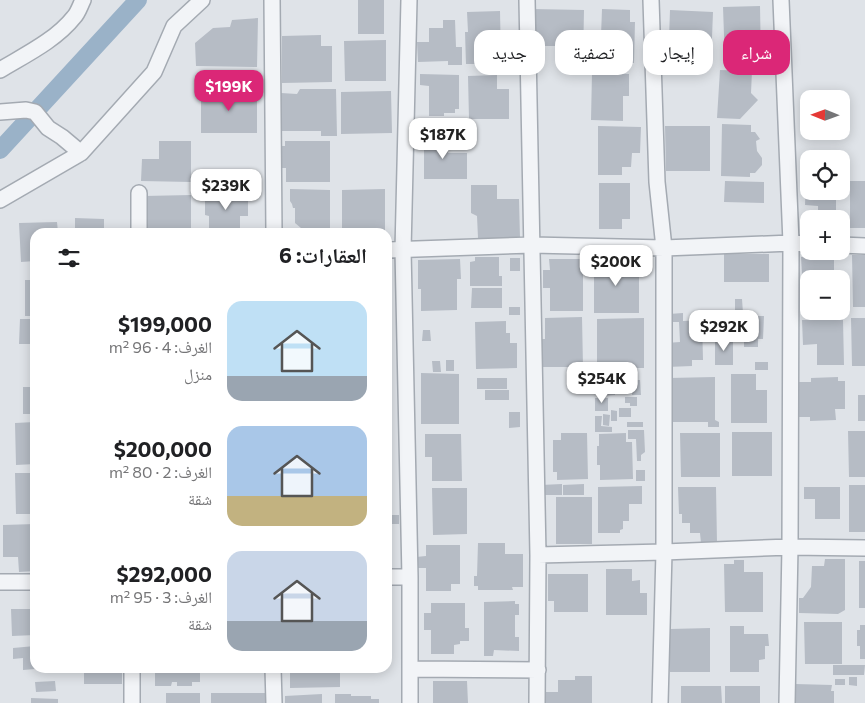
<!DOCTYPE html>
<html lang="ar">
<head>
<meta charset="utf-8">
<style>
	:root { --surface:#fff; --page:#f2f2f2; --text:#202124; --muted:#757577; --accent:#db2777 }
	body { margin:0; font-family:Commissioner,"Noto Naskh Arabic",sans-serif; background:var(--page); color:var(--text); direction:rtl; height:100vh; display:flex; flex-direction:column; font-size:19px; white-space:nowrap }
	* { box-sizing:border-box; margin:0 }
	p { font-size:16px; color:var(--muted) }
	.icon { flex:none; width:28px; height:28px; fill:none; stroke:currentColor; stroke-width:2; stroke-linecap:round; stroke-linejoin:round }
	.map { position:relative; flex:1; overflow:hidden; direction:ltr }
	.side { position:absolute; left:30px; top:228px; width:362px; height:445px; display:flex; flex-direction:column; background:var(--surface); border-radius:15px; box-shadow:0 2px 12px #0003; direction:rtl }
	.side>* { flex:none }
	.guide { position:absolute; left:408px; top:30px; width:382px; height:45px; direction:rtl; display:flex; gap:10px }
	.needle { width:32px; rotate:271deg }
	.fabs { position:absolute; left:800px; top:90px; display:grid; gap:10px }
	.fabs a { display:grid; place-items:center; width:50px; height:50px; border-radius:10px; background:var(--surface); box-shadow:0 2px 12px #0003; font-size:25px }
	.price { position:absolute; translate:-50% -42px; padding:0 11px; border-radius:10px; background:#fff; color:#222; font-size:16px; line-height:32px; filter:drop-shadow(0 1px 2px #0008) }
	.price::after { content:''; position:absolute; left:50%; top:30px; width:15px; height:11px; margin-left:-8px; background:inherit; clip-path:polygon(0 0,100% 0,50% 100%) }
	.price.current { background:var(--accent); color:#fff }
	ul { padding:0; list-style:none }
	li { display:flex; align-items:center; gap:15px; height:125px; padding:0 25px }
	li span { display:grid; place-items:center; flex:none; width:140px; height:100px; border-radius:15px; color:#555 }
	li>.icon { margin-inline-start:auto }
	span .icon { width:60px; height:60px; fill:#fffc; stroke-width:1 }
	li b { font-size:21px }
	h2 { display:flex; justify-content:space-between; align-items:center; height:60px; padding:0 25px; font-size:21px }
	.tag { padding:0 18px; border-radius:15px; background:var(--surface); box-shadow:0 2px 12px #0003; font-size:18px; line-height:45px }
	.tag.current { background:var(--accent); color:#fff }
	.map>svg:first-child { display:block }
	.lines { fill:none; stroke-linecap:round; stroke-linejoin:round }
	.canal { stroke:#9ab2c8; stroke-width:18 }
	.building { fill:#b6bcc5 }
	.street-casing { stroke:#a4aab2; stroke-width:18 }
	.street { stroke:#f2f4f7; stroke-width:15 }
</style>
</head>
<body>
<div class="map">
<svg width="865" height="703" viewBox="0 0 865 703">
	<rect width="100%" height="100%" fill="#dfe3e8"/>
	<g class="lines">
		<path class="canal" d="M0,150L138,0"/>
	</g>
	<path class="building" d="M358,0H384V34H358Z
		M760,6L761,62L725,63L723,7Z
		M532,9L584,10L583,62L556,61L557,46H543V38H532Z
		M602,9L630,10V22H635L634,63H623L624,61H614V63H600Z
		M670,10L713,12L711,63L675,61L677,40L669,39Z
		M500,11L501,62H496V59H484V64H466L465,32H468L467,12Z
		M258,18L257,67L196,66L195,43L213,28L230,27L232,20Z
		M443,20H455L456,47H462V65H448V61L418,62L417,42H429V28H443Z
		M321,35V46H332V82L282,83V36Z
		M386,40V81H345L344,41Z
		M720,70L752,71L751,93L758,100L740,119L717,118Z
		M592,73L629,74V96H623V121L591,120Z
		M420,74L459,75V109H455V113H444V116H429V86L420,85Z
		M497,75V89H509V119H469L468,76Z
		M300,89H336L337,136H321V131H282L281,93L297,94Z
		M201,91H257V133H201Z
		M391,91L392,133L341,134V92Z
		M722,124L751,125V132H755L760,139L756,141L757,151L762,158V165L755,173H750V177L721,176Z
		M598,126L641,127L640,153H632L631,167H622V175H598Z
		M665,126H710V171H666Z
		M424,136H449L448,153H467V179H424Z
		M159,141H191V182L141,181L142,159H159Z
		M285,141H330V182H286V168H279V146H285Z
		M725,181L764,182V203L724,202Z
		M806,181H809V191H836V219H818V206L805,205Z
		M850,181H865V228H850Z
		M599,183H630V219H622V229H599Z
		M471,185H497V199H519L520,238H478L477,216L471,213Z
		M290,189L330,190V232H301V228L295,223V208H293L292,204L290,201Z
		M385,189V232H342V190Z
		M205,192L248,193V216H240V232H209V216L205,215Z
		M191,195V232H144V196Z
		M75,218L104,219V229H113V232H78L79,228H75Z
		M57,222L58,232H35V261L21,262L19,223Z
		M724,254H769V282H724Z
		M852,255H865V307H853Z
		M834,256V279H809V282H805V274H802L801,257Z
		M475,257H499V276H502V286H470V262L475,261Z
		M510,258H520V271H510Z
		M594,258H624L639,272V313H594Z
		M460,259L461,279H457V310L421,311V289H418V260Z
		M549,259H583V311H550V288H543V270H550Z
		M25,280H35V316H25Z
		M472,288H502V308H471Z
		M735,299H742L743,313H735Z
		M509,307H520V315H509Z
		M683,313V321L702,320L703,360H692V366L667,367L666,343L680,342L679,322H669V314Z
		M740,316H764L763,339H758V347H744V329L740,326Z
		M582,317L583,367H542V339H545V318Z
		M644,318V368H597V319Z
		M851,318H865V366H852Z
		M20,319H35V344H19Z
		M802,320H843L844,365H817V344L803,345Z
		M506,321V333H510V343H517V368L476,369L475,322Z
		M726,329H734V336H726Z
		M423,330H430L431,341H422Z
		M715,339H733V365H715Z
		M446,360H454V371H446Z
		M388,361H390V374H388Z
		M432,361H440L441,372H433Z
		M755,362H768V370H755Z
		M421,373L459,374V424H421Z
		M731,374H756V390H767V423H731Z
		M715,377V420L719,422V427H708V422H669V378Z
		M838,377V381H845V409H835L836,420L810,421V417H794V382H811V378Z
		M477,378H507V389H477Z
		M632,380H640L641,395H632Z
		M598,381H608V391H615V395L598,396Z
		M615,381H626V386H615Z
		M23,387H35V414H23Z
		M485,390H509V400H485Z
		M858,395H865V421H858Z
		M625,397H637V406H630V403H625Z
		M595,398H608V411H595Z
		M619,408H631V417H619Z
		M611,410L617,411V421H611Z
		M509,412H520V427L509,428Z
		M603,414L610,415L609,426L603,425Z
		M595,416H602L601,426L612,427V432H595Z
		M35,422V464L16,465L15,423Z
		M627,422H643V427H627Z
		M628,430H644L645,452L641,455V461H637L636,439H628Z
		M848,431H865V477H849Z
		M732,432H772V476H732Z
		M561,433H587L588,479L557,480V472H553V440H561Z
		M626,433V442H632L633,479L600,480V465H597V446H599V434Z
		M680,433H720V477H681Z
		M425,434H461L462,481H432V457H425Z
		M636,470H645V481H636Z
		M388,471L391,476L392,490L388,491Z
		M15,473H35V514H16Z
		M562,484V495H541V485Z
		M584,484V495H563V485Z
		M849,485H865V532H849Z
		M642,486V504H629V521H623V529L620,530V533H598V487Z
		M678,487H716L717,543H701L700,533H690V523H682V514H679Z
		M804,487H840V519H815V499H804Z
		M432,488H467V534L433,535Z
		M556,497H592V544H556Z
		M388,515H399V524H388Z
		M35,524V571L19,572L18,557H3V525Z
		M478,543H505V554H523V587H512L513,590H478V586H474V576H477Z
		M426,545H460V584H451V591H426V568H416V557L426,556Z
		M825,559H845V610L838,614L799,613V598H803L811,587L812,566H824Z
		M734,560H744V572H763V612H725L724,564H734Z
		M859,561H865V608H859Z
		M606,569H632V581L640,580V593H647V615H606Z
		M548,574H588V612H554V601H548Z
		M31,588H35V635L12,636L11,609H31Z
		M515,601V604H519V615H515V637H519V651L494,650L493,656H484V602Z
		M431,603H465V628H469V641H460V644L454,645V654H431V630H424V613H431Z
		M804,622H842V664H805Z
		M860,625H865V659H860V646H857V630H860Z
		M730,626H744V634H768L769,646H765V659L759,660V672H730Z
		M710,628V672H670V629Z
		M35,646V669L23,670V658L13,659V648Z
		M833,665H865L864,675H833Z
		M45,668H64V670L45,671Z
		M84,668H118V671H122V684H84Z
		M155,668H200V682H192V686H177V682H172L171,686H155Z
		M290,668H340V687L290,688Z
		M575,676H592V703H544V692H558V680H575Z
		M849,677H857V686L849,685Z
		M835,679H845V685H835Z
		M55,681L56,691L36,692L35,682Z
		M433,681H467L468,703H433Z
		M795,684L832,685L831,691H834V703H795Z
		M681,686H721L722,703H681Z
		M725,686H760V703H725Z
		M166,693H200V703H166Z
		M211,693H270V703H211Z
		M322,694V703H285V696Z
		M335,694H351V696H371V699H379V703H335Z
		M31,698L58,699V703H31Z"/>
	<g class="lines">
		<g class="street-casing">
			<path id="street" d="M272,0L274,232
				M409,0L403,250L410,577V703
				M527,0L538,555L537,703
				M651,0L657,182L664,248V552L660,703
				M781,0L791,243L790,547L787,703
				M0,70C25,55 56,40 74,17C78,13 80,6 83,0
				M0,112L26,110L35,112L48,128L62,137L81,153
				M139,193V232
				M0,200L81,153L154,72L174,26L202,0
				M841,245L865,246
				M388,250L532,245L664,248L791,243L809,244
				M538,555L664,552L790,547L865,548
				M388,577H410
				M0,582H35
				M273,668L274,703
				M410,669L538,670
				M132,703V668"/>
		</g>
		<use href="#street" class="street"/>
	</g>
</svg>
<div class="fabs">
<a><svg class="needle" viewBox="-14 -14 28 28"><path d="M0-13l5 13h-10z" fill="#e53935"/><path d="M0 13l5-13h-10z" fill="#757577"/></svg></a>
<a><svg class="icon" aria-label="locate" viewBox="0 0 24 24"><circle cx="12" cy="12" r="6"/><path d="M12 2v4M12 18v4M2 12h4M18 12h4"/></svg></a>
<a>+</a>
<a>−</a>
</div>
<b class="price current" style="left:229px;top:112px">$199K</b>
<b class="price" style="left:443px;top:160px">$187K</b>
<b class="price" style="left:226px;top:211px">$239K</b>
<b class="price" style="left:616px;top:287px">$200K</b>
<b class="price" style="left:724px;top:352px">$292K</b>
<b class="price" style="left:602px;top:404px">$254K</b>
<div class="guide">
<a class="tag current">شراء</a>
<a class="tag">إيجار</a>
<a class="tag">تصفية</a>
<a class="tag">جديد</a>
</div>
<section class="side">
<h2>العقارات: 6<svg class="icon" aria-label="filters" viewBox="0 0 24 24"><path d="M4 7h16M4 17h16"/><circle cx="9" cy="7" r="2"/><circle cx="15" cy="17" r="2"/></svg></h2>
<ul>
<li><span style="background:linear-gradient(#bfe0f5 75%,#9aa5b1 0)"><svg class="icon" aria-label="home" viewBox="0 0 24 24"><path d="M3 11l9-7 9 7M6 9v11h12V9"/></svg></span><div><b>$199,000</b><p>الغرف: 4 · 96 m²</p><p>منزل</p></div></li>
<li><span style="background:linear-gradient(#a9c7e8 70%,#c2b280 0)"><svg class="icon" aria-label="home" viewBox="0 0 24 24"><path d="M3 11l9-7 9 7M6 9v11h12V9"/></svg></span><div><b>$200,000</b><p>الغرف: 2 · 80 m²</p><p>شقة</p></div></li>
<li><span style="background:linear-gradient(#c9d6e8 70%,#9aa5b1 0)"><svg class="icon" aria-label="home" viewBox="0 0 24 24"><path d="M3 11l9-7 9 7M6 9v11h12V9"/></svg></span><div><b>$292,000</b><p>الغرف: 3 · 95 m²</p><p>شقة</p></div></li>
</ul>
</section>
</div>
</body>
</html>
